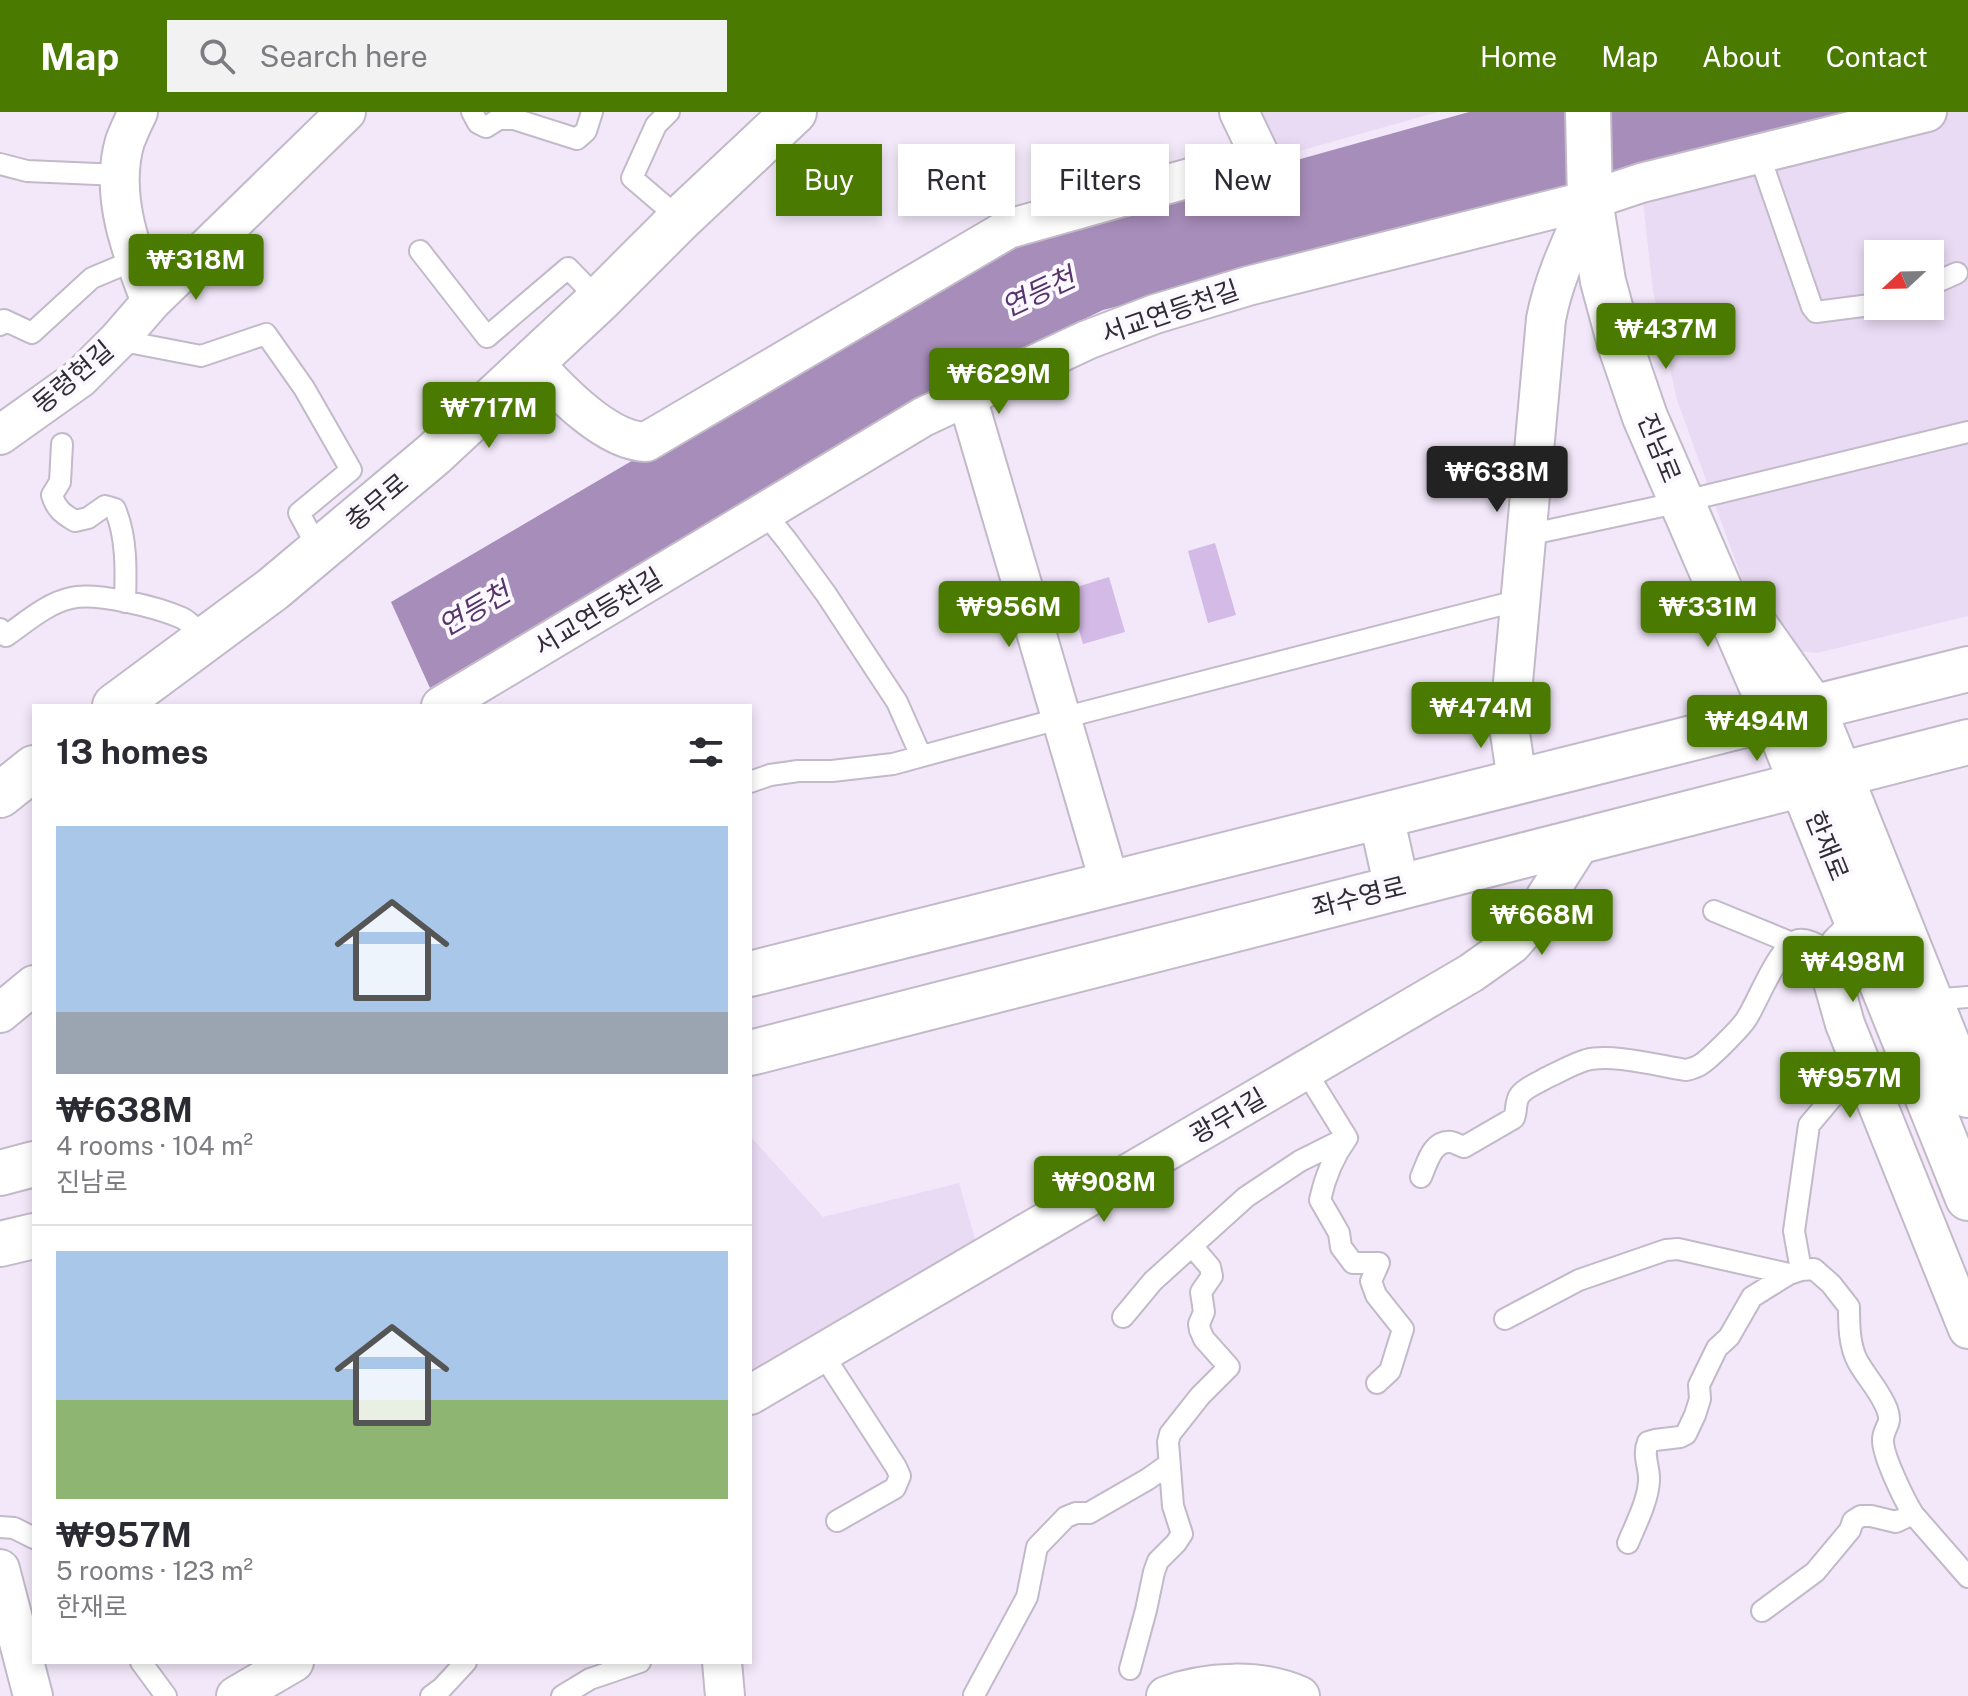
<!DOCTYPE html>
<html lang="en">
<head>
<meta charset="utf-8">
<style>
	:root { --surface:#fff; --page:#f2f2f3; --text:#2b2b33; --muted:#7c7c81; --line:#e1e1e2; --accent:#4a7a00 }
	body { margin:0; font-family:"Public Sans","Noto Sans KR",sans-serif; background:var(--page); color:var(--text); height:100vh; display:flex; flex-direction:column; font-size:30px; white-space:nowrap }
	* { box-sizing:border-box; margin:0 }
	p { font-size:26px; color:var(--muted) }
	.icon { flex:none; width:44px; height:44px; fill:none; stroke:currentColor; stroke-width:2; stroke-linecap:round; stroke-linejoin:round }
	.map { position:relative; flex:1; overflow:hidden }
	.panel { position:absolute; left:32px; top:592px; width:720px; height:960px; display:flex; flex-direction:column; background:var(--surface); border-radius:0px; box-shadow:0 4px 12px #0003 }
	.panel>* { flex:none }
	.banner { position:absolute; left:776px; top:32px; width:760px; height:72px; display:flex; gap:16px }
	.needle { width:52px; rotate:248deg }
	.controls { position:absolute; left:1864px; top:128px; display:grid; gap:16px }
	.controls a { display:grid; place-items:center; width:80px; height:80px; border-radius:0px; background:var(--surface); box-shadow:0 4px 12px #0003; font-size:40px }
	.price { position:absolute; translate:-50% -68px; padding:0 18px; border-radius:8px; background:var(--accent); color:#fff; font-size:26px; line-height:52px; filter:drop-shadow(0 2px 4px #0008) }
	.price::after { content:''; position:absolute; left:50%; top:48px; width:24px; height:18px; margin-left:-12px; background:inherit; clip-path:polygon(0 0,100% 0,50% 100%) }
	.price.current { background:#222; color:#fff }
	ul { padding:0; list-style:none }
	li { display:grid; align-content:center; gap:16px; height:424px; padding:0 24px }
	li+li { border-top:2px solid var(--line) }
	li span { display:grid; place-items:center; height:248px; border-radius:0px; color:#555 }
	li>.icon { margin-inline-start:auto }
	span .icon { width:144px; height:144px; fill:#fffc; stroke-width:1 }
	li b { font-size:34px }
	h2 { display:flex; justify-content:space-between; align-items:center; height:96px; padding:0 24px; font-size:34px }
	.chip { padding:0 28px; border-radius:0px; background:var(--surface); box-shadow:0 4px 12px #0003; font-size:28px; line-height:72px }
	.chip.current { background:var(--accent); color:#fff }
	header { display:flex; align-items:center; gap:48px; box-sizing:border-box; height:112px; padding:0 40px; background:var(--accent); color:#fff }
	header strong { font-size:38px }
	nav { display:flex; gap:44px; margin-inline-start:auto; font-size:28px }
	.search { width:560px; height:72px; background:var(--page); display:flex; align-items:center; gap:20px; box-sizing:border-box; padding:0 28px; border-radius:0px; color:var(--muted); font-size:30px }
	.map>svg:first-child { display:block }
	.built { fill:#e9dbf3; fill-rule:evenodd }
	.green { fill:#d4bae6 }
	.water { fill:#a78db9 }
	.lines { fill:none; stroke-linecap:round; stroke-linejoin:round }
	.lane-casing { stroke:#c2b9c9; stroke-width:24 }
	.street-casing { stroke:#c2b9c9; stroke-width:42 }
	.secondary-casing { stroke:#c2b9c9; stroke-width:48 }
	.primary-casing { stroke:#c2b9c9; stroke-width:48 }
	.lane { stroke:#fff; stroke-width:20 }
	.street { stroke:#fff; stroke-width:38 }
	.secondary { stroke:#fff; stroke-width:44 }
	.primary { stroke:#fff; stroke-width:44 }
	.labels { text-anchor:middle; stroke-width:8; stroke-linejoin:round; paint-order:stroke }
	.street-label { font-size:26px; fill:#312d34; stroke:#fcf8ff }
	.water-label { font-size:28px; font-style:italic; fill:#57346c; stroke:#fcf8ff }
</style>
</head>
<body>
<header>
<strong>Map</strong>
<div class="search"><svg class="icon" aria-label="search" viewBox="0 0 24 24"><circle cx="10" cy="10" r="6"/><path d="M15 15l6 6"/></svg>Search here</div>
<nav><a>Home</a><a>Map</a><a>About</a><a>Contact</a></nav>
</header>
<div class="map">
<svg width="1968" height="1584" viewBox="0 0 1968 1584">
	<rect width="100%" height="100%" fill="#f2e8f9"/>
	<path class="built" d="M1249,0H1438L1271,47Z
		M1874,0H1968V504L1817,541L1799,539L1753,497L1677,288L1653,179L1641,72ZM1878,142H1930V194H1878Z
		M750,1024L823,1105L959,1071L979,1141L750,1272Z"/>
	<path class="green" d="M1215,431L1236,503L1208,511L1188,439Z
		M1109,465L1125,520L1083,532L1067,478Z"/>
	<path class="water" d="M1469,0H1868L1103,198L934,279L430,576L391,490L1007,129Z"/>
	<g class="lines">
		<g class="lane-casing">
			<path id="lane" d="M472,0L478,11L486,15L499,7H514L577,27L586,19L592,0
				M669,0L656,13L632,66L680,107
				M1759,42L1812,195L1816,200L1878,192
				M0,52L27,59L120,63
				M420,139L487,225L568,156L599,188
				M1930,173L1957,161
				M0,213L4,208L32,221L92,166L135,148
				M118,228L201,244L266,222L304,276L351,358L299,401L319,438
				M62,332L60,370L52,383C56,397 63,402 75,409L88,406L105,394L115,397C127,425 126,459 125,490
				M764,400L788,430L826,482L897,590L921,644
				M1527,423L1681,390L1968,320
				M0,517L6,524C25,511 47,491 71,486C96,480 157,495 182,506C191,510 198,520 206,527
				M750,670L770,663L798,659H832L893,652L1062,606L1520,488
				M1714,799L1792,831
				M1929,888L1968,885
				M1305,958L1347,1026C1333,1045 1325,1065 1320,1088L1339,1121L1341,1135L1353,1151H1379L1371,1169L1376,1183L1403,1217L1390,1259L1377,1271
				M1421,1065C1427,1052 1432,1028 1451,1030C1456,1031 1460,1034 1464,1035L1514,1006C1517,999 1515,989 1520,983C1526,975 1538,971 1546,966C1559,960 1573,952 1586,948C1612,941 1659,954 1686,958C1687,958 1697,955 1698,954C1707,950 1742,915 1747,906C1758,889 1779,833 1798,828C1809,826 1824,837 1833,841
				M1801,1158L1794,1119L1809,1013L1861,951
				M1123,1205L1153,1169L1246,1085L1300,1049L1344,1027
				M1505,1207L1579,1168L1666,1138L1678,1137L1789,1162
				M822,1241L896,1355L900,1364L895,1376L837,1409
				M0,1415L14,1416L34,1426
				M1628,1431C1635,1414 1648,1389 1649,1369C1650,1355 1642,1344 1648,1330L1655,1328L1680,1325L1686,1322L1695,1303L1700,1287L1699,1273L1717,1236L1729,1225L1752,1185L1789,1162L1801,1158L1814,1157L1831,1172L1849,1195C1849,1212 1849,1234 1858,1250C1867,1266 1880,1279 1887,1297C1893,1313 1884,1314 1883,1327C1882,1343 1904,1387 1913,1402
				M1762,1499L1815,1460L1850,1418L1853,1409L1861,1404H1871L1896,1410L1913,1402L1968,1465
				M141,1550L166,1584
				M1130,1557L1146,1498L1154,1460L1158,1449L1176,1431L1182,1422L1173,1394L1168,1330L1170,1322L1200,1284L1229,1255L1204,1227L1200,1218L1199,1212L1204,1200L1201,1180L1212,1164L1210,1155L1192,1134
				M974,1583L1027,1485L1037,1435L1066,1405L1076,1401H1089L1148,1367L1169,1352
				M431,1584L442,1576L466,1550
				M562,1584L590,1567L640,1550"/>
		</g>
		<g class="street-casing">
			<path id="street" d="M138,0C133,10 129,19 125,29C109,83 132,141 151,190
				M533,250C558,278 606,329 646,330L1008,117L1261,46L1239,0
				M967,285L1110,772
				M0,323L80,266L118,228L151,190L346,0
				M441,594L923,305L1087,228L1155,202L1248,174L1590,88L1641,71L1927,0
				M1517,669L1510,621V603L1546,207C1554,165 1573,127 1590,88
				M1859,814L1840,833L1830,848L1832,866L1845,912L1968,1217
				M0,901L34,873
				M750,1283L1471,861L1512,832L1526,816L1582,728
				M0,1457L33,1584
				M722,1550L725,1584
				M236,1584L294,1550
				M1166,1584C1205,1569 1262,1566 1300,1584"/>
		</g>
		<g class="secondary-casing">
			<path id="secondary" d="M1588,0L1590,88L1603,169L1620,232L1645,305L1775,605L1968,1086
				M1756,515L1813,596L1968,983
				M115,594L273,477L434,342L599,188L680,107L794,0
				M0,683L34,656"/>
		</g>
		<g class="primary-casing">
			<path id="primary" d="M1381,704L1397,776
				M750,862L1968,557
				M750,941L1968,630
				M0,1061L34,1052
				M0,1132L34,1124"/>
		</g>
		<use href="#lane" class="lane"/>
		<use href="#street" class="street"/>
		<use href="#secondary" class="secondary"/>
		<use href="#primary" class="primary"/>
	</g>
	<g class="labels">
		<g class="street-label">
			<text transform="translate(1170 200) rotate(-19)" y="9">서교연등천길</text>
			<text transform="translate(73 265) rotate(-40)" y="9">동령현길</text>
			<text transform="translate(1659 336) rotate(68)" y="9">진남로</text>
			<text transform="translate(377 390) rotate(-40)" y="9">충무로</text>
			<text transform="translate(598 500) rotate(-31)" y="9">서교연등천길</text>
			<text transform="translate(1827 734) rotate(68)" y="9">한재로</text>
			<text transform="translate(1359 785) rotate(-14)" y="9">좌수영로</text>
			<text transform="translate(1228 1004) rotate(-30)" y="9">광무1길</text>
		</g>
		<g class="water-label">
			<text transform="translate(1038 180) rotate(-25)" y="10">연등천</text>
			<text transform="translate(474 497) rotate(-30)" y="10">연등천</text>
		</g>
	</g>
</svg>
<div class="controls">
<a><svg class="needle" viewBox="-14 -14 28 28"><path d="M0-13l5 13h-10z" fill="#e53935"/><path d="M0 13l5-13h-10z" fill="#7c7c81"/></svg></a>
</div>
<b class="price" style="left:196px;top:190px">₩318M</b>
<b class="price" style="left:1666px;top:259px">₩437M</b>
<b class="price" style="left:999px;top:304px">₩629M</b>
<b class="price" style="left:489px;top:338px">₩717M</b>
<b class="price current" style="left:1497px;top:402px">₩638M</b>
<b class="price" style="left:1009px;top:537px">₩956M</b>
<b class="price" style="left:1708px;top:537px">₩331M</b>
<b class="price" style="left:1481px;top:638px">₩474M</b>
<b class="price" style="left:1757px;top:651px">₩494M</b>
<b class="price" style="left:1542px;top:845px">₩668M</b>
<b class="price" style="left:1853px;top:892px">₩498M</b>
<b class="price" style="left:1850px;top:1008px">₩957M</b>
<b class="price" style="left:1104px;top:1112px">₩908M</b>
<div class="banner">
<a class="chip current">Buy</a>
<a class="chip">Rent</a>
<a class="chip">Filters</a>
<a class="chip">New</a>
</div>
<section class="panel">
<h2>13 homes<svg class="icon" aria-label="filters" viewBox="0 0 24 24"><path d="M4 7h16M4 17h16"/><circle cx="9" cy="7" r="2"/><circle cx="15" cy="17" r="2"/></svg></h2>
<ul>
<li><span style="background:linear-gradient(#a9c7e8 75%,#9aa5b1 0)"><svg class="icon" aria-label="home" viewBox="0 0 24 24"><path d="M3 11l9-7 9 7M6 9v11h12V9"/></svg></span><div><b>₩638M</b><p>4 rooms · 104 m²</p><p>진남로</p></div></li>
<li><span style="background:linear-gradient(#a9c7e8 60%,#8fb573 0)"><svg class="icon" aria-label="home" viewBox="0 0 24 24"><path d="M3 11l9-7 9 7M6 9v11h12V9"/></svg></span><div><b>₩957M</b><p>5 rooms · 123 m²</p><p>한재로</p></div></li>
</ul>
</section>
</div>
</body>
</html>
